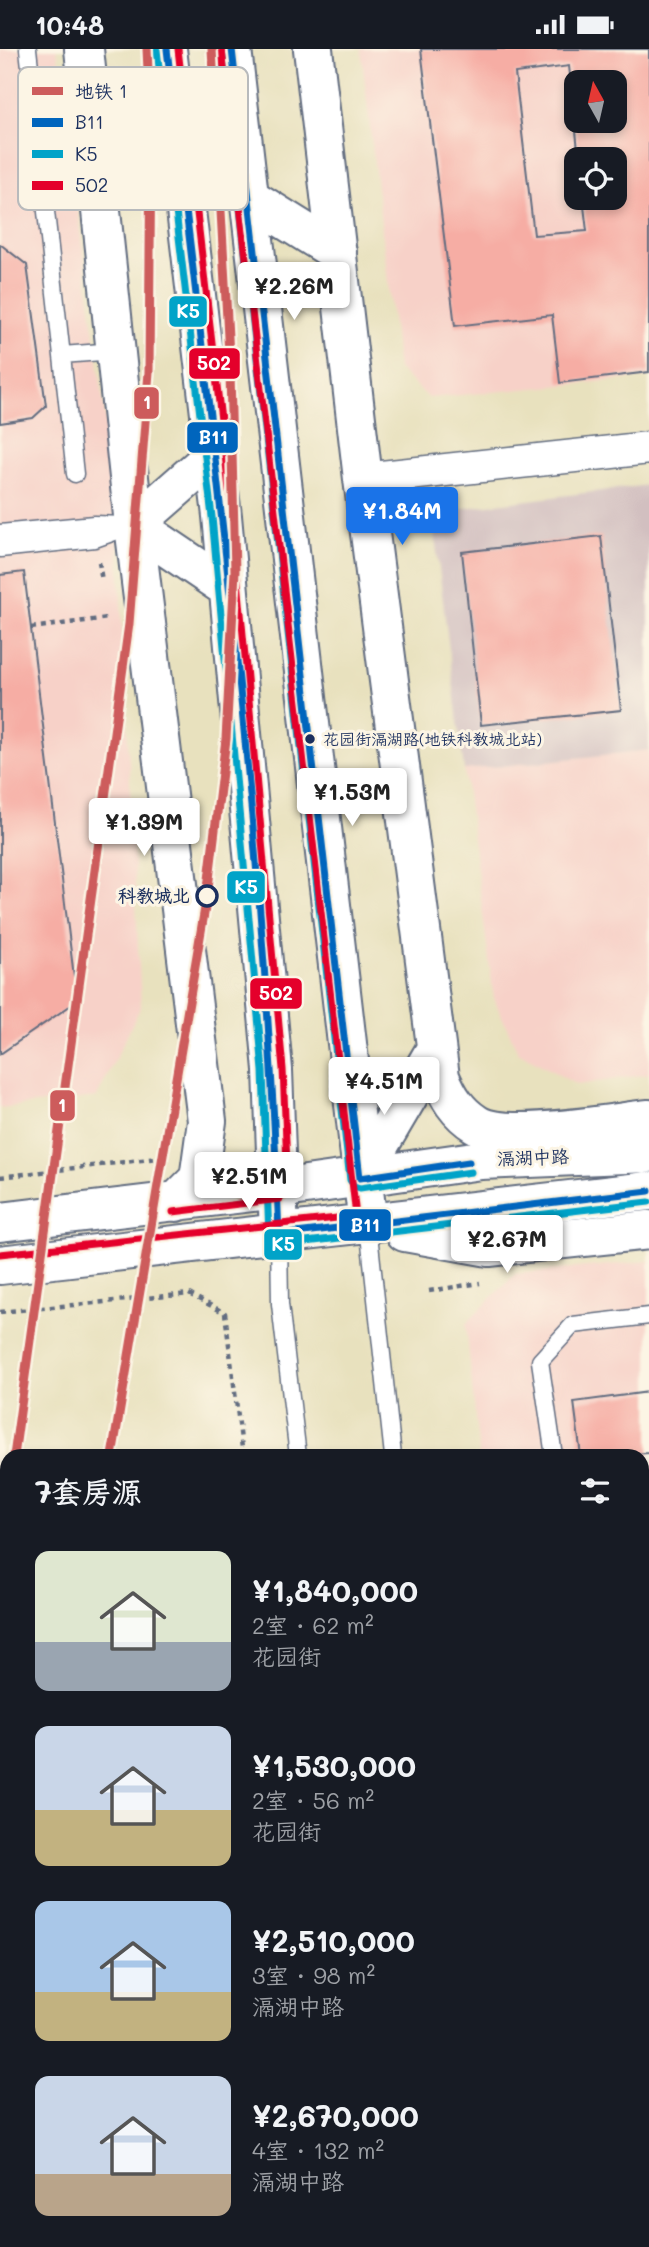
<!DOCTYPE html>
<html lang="zh">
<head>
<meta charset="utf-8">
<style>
	:root { --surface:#171b24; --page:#242831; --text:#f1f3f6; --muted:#9ea1a6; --accent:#1a73e8 }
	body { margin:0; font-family:Mali,"LXGW WenKai TC",sans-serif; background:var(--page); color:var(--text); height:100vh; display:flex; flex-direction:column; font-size:26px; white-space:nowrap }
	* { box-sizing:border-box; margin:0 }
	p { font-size:23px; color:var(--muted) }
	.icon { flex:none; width:38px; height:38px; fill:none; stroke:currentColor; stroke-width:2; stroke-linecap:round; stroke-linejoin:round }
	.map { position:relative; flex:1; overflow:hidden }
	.side { position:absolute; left:0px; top:1400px; width:649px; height:798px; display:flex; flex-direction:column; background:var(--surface); border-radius:21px 21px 0 0; box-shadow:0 4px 10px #0003 }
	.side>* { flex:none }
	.needle { width:46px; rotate:352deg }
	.tools { position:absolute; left:564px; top:21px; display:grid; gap:14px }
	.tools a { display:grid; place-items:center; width:63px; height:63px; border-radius:14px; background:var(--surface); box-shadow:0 4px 10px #0003; font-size:35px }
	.price { position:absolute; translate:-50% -60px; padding:0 16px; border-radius:7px; background:#fff; color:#222; font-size:23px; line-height:46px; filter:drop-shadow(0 2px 4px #0008) }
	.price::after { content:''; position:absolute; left:50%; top:42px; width:21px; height:16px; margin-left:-10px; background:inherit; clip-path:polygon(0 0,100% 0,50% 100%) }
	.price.current { background:var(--accent); color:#fff }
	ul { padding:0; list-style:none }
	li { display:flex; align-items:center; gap:21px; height:175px; padding:0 35px }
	li span { display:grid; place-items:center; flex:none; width:196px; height:140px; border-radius:14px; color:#555 }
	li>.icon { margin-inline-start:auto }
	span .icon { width:84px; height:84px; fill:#fffc; stroke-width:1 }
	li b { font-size:30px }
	h2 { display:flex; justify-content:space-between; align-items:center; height:84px; padding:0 35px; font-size:30px }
	.status { display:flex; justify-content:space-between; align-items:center; height:49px; padding:0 35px; background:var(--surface); direction:ltr }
	.status svg { height:19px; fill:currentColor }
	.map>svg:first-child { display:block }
	.built { fill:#f7d1c8; fill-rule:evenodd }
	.industrial { fill:#d2bfc0 }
	.building { fill:#f6ada4; fill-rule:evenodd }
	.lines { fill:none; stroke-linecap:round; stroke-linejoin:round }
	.lane-casing { stroke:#636d80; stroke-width:19 }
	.street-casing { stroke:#636d80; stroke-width:35 }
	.secondary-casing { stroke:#636d80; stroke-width:42 }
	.path { stroke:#636d80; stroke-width:4.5; stroke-dasharray:5 5; stroke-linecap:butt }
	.lane { stroke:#fff; stroke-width:16 }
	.street { stroke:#fff; stroke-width:32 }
	.secondary { stroke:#fff; stroke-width:38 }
	.bus-1-casing { stroke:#fcf5e5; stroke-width:12 }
	.bus-2-casing { stroke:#fcf5e5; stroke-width:12 }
	.bus-3-casing { stroke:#fcf5e5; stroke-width:12 }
	.bus-1 { stroke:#0065bd; stroke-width:7 }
	.bus-2 { stroke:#01a3c8; stroke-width:7 }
	.bus-3 { stroke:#e4002b; stroke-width:7 }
	.metro-1-casing { stroke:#fcf5e5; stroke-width:14 }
	.metro-1 { stroke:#cd5c5c; stroke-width:9 }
	.bus-dot { fill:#1b2f5e; stroke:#fcf5e5; stroke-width:2.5 }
	.stop-dot { fill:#fcf5e5; stroke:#1b2f5e; stroke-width:3.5 }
	.labels { text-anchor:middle; stroke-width:6; stroke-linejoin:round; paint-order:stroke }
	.bus-label { font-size:16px; fill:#1b2f5e; stroke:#fcf5e5; text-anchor:start }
	.stop-label { font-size:18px; font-weight:bold; fill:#1b2f5e; stroke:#fcf5e5; text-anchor:end }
	.street-label { font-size:18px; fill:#1b2f5e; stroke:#fcf5e5 }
	.key { fill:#fcf5e5; stroke:#b8babc; stroke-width:2 }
	.key-label { font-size:19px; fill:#1b2f5e }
	.line-badge { stroke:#fcf5e5; stroke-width:2.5 }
	.badge-label { font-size:19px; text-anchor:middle; font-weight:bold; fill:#fff }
</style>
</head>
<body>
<div class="status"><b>10:48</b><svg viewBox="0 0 49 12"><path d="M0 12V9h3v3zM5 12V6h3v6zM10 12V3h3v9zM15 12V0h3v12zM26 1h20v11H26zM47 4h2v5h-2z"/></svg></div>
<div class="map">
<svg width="649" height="2198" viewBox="0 0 649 2198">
	<rect width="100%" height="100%" fill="#fcf5e5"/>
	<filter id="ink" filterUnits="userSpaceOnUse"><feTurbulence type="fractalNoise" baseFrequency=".0143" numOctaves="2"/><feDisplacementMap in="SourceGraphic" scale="14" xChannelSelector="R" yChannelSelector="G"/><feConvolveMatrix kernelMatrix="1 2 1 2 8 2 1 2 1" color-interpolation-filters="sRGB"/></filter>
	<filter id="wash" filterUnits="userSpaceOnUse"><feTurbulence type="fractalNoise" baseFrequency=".00686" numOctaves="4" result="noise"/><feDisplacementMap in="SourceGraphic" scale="28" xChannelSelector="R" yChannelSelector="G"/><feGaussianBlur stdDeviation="1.57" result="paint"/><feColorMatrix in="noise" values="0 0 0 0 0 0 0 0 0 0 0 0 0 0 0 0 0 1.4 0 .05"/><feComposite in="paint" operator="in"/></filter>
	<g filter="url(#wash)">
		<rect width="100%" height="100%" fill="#e8e1be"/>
		<path class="built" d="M0,0H57L116,449L141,957L97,1048L0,1059Z
			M361,0H649V328L429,349L398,320ZM576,33H614V72H576ZM576,110H614V149H576Z
			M649,701V1025L577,1036L518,1003L494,950L464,721Z
			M649,1212V2198H0V1578H7V2191H642V1407H479L466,1275L515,1225Z"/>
		<path class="industrial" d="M649,436V701L464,721L432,463Z"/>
		<g id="blocks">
			<path class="building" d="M421,0H649V323L560,334L552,266L455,277ZM569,17L579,110H614V149H583L587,182L534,186L515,24ZM576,33H614V72H576Z
				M0,195L27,216L46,357L33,369L0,374Z
				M601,487L621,661L481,676L462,503Z
				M24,523L77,952L0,1005V526Z
				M649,1343V1404L581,1407L574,1353Z"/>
		</g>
	</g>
	<g filter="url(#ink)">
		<use href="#blocks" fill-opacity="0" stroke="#636d80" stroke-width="2"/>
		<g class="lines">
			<g class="lane-casing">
				<path id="lane" d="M28,0L75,425
					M39,105L94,100
					M62,306L115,302
					M0,484L94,475L125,476
					M0,500L95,490L134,476
					M368,1176L393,1407
					M279,1186L280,1255L298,1407
					M554,1407L540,1312L573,1276L649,1267
					M642,1478L649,1477
					M642,1675L649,1674
					M0,1768L7,1767
					M560,2191L561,2198"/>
			</g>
			<g class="street-casing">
				<path id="street" d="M363,430L649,399"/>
			</g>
			<g class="secondary-casing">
				<path id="secondary" d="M84,0L134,476L207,1072L199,1130L176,1153
					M167,0L222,467L273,1021L279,1186
					M232,0L368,1176
					M313,0L363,430L440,1028C448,1047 457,1063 476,1075C505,1094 611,1074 649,1070
					M249,148L337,203
					M134,476L226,538
					M134,476L215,405
					M360,1129L434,1003
					M0,1173L278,1140L481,1111L649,1104
					M405,1183L489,1198L649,1181
					M0,1216L649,1142"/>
			</g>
			<path class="path" d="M99,513L102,532
				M31,579L108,569
				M0,1128L166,1108
				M429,1242L480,1234
				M0,1263L189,1245L225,1264L243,1407"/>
			<use href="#lane" class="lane"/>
			<use href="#street" class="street"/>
			<use href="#secondary" class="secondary"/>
			<g class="bus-1-casing">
				<path id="bus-1" d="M167,0C213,394 265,789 279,1186L649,1142
					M232,0L360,1129L469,1113"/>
			</g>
			<g class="bus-2-casing">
				<path id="bus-2" d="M157,1L212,468L263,1022L269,1190L280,1196L649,1153
					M222,1L350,1131L354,1137L360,1139L471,1123"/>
			</g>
			<g class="bus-3-casing">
				<path id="bus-3" d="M173,1163L280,1150L288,1140L283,1020L232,466L178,0
					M0,1205L356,1167L222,1"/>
			</g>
			<use href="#bus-1" class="bus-1"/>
			<use href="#bus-2" class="bus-2"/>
			<use href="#bus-3" class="bus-3"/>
			<g class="metro-1-casing">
				<path id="metro-1" d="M14,1407L129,575L149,323L151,86L147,0
					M112,1407L207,847L226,690L235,522L230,324L212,0"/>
			</g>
			<use href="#metro-1" class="metro-1"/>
		</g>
	</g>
	<circle class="bus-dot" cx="310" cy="690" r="6"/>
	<circle class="stop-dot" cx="207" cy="847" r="10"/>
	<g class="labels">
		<g class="bus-label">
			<text x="323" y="696">花园街滆湖路(地铁科教城北站)</text>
		</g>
		<g class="stop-label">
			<text x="190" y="853">科教城北</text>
		</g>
		<g class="street-label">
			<text transform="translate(533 1109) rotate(-2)" y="6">滆湖中路</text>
		</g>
	</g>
	<rect x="18" y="18" width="230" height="143" rx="10" class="key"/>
	<rect x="32" y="38" width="31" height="8" fill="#cd5c5c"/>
	<rect x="32" y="69" width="31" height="9" fill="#0065bd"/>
	<rect x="32" y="101" width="31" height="8" fill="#01a3c8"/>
	<rect x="32" y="132" width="31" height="9" fill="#e4002b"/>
	<g class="key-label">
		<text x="75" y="49">地铁 1</text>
		<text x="75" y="80">B11</text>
		<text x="75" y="112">K5</text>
		<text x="75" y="143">502</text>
	</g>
	<g class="line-badge">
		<rect x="168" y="246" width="40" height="33" rx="7" fill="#01a3c8"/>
		<rect x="188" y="298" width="53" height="33" rx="7" fill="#e4002b"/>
		<rect x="133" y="337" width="27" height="34" rx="7" fill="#cd5c5c"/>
		<rect x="186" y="372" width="53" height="33" rx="7" fill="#0065bd"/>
		<rect x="226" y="821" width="40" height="34" rx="7" fill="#01a3c8"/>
		<rect x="249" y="928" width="54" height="33" rx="7" fill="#e4002b"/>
		<rect x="49" y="1040" width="27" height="33" rx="7" fill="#cd5c5c"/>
		<rect x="338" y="1159" width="54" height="34" rx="7" fill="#0065bd"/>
		<rect x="263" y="1179" width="40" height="33" rx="7" fill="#01a3c8"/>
	</g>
	<g class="badge-label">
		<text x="188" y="269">K5</text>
		<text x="214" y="321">502</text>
		<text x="147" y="360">1</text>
		<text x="213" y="395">B11</text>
		<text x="246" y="845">K5</text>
		<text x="276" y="951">502</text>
		<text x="62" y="1063">1</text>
		<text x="365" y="1183">B11</text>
		<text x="283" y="1202">K5</text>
	</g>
</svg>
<div class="tools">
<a><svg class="needle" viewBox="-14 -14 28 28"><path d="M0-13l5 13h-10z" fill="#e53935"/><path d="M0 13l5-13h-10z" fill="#9ea1a6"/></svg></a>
<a><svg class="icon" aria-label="locate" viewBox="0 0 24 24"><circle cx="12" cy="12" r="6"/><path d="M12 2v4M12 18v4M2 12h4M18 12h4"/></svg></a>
</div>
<b class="price" style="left:294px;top:273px">¥2.26M</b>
<b class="price current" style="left:402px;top:498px">¥1.84M</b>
<b class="price" style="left:352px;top:779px">¥1.53M</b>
<b class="price" style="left:144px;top:809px">¥1.39M</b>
<b class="price" style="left:384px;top:1068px">¥4.51M</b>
<b class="price" style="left:249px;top:1163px">¥2.51M</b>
<b class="price" style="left:507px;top:1226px">¥2.67M</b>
<section class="side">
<h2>7套房源<svg class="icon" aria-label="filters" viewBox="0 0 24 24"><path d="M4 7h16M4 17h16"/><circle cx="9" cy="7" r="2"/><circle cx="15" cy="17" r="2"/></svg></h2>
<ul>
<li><span style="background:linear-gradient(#dfe7d0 65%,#9aa5b1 0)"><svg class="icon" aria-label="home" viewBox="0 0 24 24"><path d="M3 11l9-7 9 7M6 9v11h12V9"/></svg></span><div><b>¥1,840,000</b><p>2室 · 62 m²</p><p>花园街</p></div></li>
<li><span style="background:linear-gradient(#c9d6e8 60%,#c2b280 0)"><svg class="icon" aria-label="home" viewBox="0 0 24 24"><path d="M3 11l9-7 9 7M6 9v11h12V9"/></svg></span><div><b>¥1,530,000</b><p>2室 · 56 m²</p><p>花园街</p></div></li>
<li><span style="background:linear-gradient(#a9c7e8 65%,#c2b280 0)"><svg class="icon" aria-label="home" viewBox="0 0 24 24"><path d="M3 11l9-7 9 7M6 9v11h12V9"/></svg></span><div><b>¥2,510,000</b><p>3室 · 98 m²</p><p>滆湖中路</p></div></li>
<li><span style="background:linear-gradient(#c9d6e8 70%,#b9a48a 0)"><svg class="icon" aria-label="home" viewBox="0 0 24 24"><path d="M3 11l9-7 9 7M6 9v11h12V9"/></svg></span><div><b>¥2,670,000</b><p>4室 · 132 m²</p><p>滆湖中路</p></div></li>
</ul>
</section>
</div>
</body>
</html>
